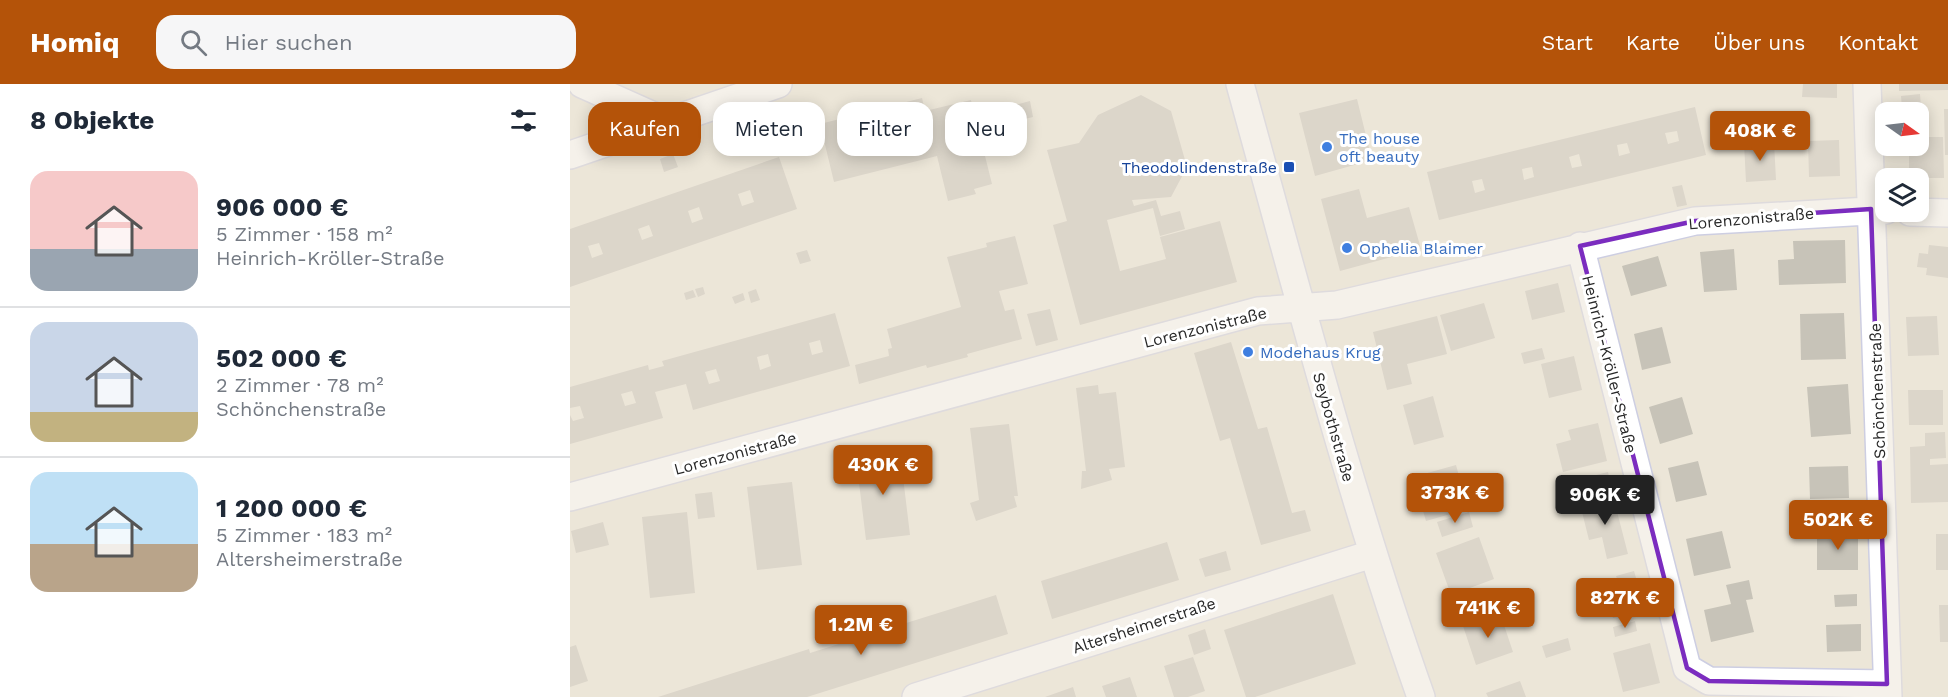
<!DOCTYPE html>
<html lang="de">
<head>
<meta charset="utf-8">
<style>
	:root { --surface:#fff; --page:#f6f6f7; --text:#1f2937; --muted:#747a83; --line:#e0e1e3; --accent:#b45309 }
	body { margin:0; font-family:"Work Sans",sans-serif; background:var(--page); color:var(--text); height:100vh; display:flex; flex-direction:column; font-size:22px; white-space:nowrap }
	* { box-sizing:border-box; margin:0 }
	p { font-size:20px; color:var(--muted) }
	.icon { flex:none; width:33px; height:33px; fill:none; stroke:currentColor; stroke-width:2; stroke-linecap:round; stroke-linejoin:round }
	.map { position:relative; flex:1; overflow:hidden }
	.sheet { display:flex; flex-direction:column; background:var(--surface); width:570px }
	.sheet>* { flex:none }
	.guide { position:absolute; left:18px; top:18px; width:570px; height:54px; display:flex; gap:12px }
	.needle { width:39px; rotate:104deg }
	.controls { position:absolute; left:1305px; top:18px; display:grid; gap:12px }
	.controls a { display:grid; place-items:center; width:54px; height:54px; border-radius:12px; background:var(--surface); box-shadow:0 3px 15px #0003; font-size:30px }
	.price { position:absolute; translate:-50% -51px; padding:0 14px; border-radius:6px; background:var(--accent); color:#fff; font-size:20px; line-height:39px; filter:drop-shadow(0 2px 3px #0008) }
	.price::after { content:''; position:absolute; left:50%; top:36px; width:18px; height:14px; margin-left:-9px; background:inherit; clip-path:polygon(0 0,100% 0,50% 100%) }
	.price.active { background:#222; color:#fff }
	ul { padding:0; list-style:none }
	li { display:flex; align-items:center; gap:18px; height:150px; padding:0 30px }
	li+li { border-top:2px solid var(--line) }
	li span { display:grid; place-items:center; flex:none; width:168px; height:120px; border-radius:18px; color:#555 }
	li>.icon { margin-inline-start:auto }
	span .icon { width:72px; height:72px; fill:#fffc; stroke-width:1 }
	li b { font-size:26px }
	h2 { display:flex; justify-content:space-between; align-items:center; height:72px; padding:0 30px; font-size:26px }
	.pill { padding:0 21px; border-radius:18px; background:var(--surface); box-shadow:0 3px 15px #0003; font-size:21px; line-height:54px }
	.pill.active { background:var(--accent); color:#fff }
	header { display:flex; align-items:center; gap:36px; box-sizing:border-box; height:84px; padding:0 30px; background:var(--accent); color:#fff }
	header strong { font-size:28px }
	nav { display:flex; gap:33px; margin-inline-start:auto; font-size:21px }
	.search { width:420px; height:54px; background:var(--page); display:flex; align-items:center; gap:15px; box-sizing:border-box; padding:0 21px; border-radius:18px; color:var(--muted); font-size:22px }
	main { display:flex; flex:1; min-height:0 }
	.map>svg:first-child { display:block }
	.building { fill:#c7c3b8; fill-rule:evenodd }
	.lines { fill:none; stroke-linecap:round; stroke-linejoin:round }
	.minor-casing { stroke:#cdcee2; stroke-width:30 }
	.minor { stroke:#fff; stroke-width:27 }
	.marked { fill:none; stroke:#7b2cbf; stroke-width:4.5; stroke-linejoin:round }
	.shop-dot { fill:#3f7fe0; stroke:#fff; stroke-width:2 }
	.transit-dot { fill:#1a4fb4; stroke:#fff; stroke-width:2 }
	.labels { text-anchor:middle; stroke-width:6; stroke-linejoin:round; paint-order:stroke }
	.shop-label { font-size:16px; fill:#366cbe; stroke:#fff; text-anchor:start }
	.transit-label { font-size:16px; fill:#164399; stroke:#fff; text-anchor:end }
	.street-label { font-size:16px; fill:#282828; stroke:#fff }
</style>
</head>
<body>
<header>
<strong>Homiq</strong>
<div class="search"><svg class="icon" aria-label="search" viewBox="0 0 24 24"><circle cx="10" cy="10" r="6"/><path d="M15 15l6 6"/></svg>Hier suchen</div>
<nav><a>Start</a><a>Karte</a><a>Über uns</a><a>Kontakt</a></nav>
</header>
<main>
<section class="sheet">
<h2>8 Objekte<svg class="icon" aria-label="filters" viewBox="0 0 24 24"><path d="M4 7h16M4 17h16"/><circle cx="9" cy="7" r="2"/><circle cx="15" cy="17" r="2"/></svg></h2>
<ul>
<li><span style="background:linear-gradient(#f6c9c9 65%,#9aa5b1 0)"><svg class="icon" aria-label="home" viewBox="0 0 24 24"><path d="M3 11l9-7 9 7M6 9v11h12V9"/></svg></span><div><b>906 000 €</b><p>5 Zimmer · 158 m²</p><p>Heinrich-Kröller-Straße</p></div></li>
<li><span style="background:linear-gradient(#c9d6e8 75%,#c2b280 0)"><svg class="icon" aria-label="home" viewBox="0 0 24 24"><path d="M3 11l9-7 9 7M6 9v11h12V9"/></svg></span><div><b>502 000 €</b><p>2 Zimmer · 78 m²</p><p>Schönchenstraße</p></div></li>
<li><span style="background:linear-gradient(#bfe0f5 60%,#b9a48a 0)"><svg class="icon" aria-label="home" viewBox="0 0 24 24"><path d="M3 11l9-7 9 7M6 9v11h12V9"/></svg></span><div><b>1 200 000 €</b><p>5 Zimmer · 183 m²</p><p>Altersheimerstraße</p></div></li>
</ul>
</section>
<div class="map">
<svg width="1378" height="613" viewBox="0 0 1378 613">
	<rect width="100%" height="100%" fill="#ece6d8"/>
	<path class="building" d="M1233,0H1267V14L1232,13Z
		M1329,0H1378V6L1329,7Z
		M1350,10L1351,23L1332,25L1331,12Z
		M571,11L601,27L617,83L601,113L562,116L564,122L586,116L591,132L610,127L615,145L590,152L583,124L537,136L550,187L596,175L590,153L650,137L667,198L510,241L483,141L497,137L477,66L509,59L528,31Z
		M352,14L355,27L401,16L405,33L388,37L396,72L414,68L422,100L404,105L406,110L378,117L367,72L264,98L250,40Z
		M787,15L802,76L745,92L729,29Z
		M460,17L463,33L434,40L430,25Z
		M1125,23L1136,71L869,136L857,88ZM1107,47L1109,57L1098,60L1095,49ZM1057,59L1060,69L1049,72L1047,61ZM1009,70L1012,82L1002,84L999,73ZM962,83L964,93L954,96L952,85ZM912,95L915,106L905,109L902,97Z
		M1374,25H1378V71H1375Z
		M233,47L238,66L218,72L212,54Z
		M1348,53H1373L1374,94H1339V62H1348Z
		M1269,56L1270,92L1239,93L1238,57Z
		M1204,58L1206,96L1176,98L1174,59Z
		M103,70L108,83L94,88L90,75Z
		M209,73L227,125L0,203V145ZM180,106L184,118L172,122L168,110ZM129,123L133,135L122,139L118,127ZM79,141L83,152L72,156L68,145ZM29,159L33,170L22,174L18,162Z
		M1112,101L1117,121L1107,123L1102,103Z
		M789,105L797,134L839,123L851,165L770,187L751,115Z
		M445,152L458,200L429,207L435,227L444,225L452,255L397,270L398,273L357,284L356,281L289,300L285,281L319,272L318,265L322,264L317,245L391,223L377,173L417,163L416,159Z
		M1275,156L1276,199L1209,201L1208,176L1224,175L1223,157Z
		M1359,161L1378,163V194L1356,191L1357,184L1347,183L1349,169L1358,170Z
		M1164,165L1167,206L1134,208L1130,168Z
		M237,166L241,177L230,180L226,169Z
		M1088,172L1097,202L1061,212L1052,182Z
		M988,199L995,228L962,236L955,207Z
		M133,203L135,210L128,213L125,205Z
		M186,205L190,216L181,219L178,208Z
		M123,206L126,213L116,216L114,209Z
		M173,209L175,216L165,220L162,213Z
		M914,219L925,254L881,267L870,231Z
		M480,225L488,256L466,262L457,230Z
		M265,229L280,282L123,326L116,300L85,308L93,334L0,360V331L3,337L14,334L10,322L0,324V303L78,281L79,286L94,282L92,277ZM250,256L253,268L242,271L239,259ZM198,270L201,282L190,286L187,273ZM146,285L150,297L139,300L135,288ZM62,307L66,319L55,322L51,310Z
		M1274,229L1276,275L1231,276L1230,230Z
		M867,232L877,270L837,280L842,300L817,306L803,248Z
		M1367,232L1369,271L1338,272L1336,233Z
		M1092,243L1101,279L1072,286L1064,250Z
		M661,258L688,345L697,343L722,429L735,426L741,447L691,461L660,354L650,357L624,269Z
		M972,264L975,275L954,280L951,269Z
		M1004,272L1012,306L979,314L971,280Z
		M1278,300L1281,350L1241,353L1237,303Z
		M528,301L529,310L546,308L555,383L539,385L542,396L511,405L512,387H516L506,304Z
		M1338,306H1373V341H1339Z
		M863,312L874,353L844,361L833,321Z
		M1112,313L1123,350L1090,360L1079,323Z
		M1028,339L1037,377L993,388L986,360L1001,356L998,346Z
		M439,340L448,412H444L447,423L406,437L400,419L409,416L400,344Z
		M1375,348L1376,374L1360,375V381L1378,380V418L1341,419L1340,363L1355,362V349Z
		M330,368L340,451L296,456L286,374Z
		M1128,377L1137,411L1106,418L1098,384Z
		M886,381L898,425L856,437L843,393Z
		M1278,382L1279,414L1240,415L1239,383Z
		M1038,388L1040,397L1012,404L1010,395Z
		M222,398L232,481L187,486L177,403Z
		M142,408L145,433L128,435L125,410Z
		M1043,412L1058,470L1037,475L1032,453L1019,456L1010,420Z
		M117,428L125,509L80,514L72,433Z
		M899,428L903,443L872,453L867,438Z
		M33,438L39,461L6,469L1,447Z
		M1152,447L1161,484L1124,492L1116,455Z
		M1247,448H1288V486H1247Z
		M1366,450H1378V486H1366Z
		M909,453L924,495L881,511L866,469Z
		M597,458L609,496L482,535L471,497Z
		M656,467L661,486L635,493L629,475Z
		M1064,487L1075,525L1043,534L1034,501L1048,497L1046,492Z
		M1179,496L1183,515L1176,516L1184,548L1141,558L1134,526L1161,520L1156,501Z
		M763,510L786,580L685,613H676L654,546Z
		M1287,510V522L1265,523L1264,511Z
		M426,511L438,550L237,613H88L239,565L240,569Z
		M1369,521H1378V558H1370Z
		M930,529L943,568L906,581L893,542Z
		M1065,537L1067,547L1045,553L1043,543Z
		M1291,540V567L1257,568L1256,541Z
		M635,545L641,565L624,571L618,551Z
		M998,554L1001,566L976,574L972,562Z
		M1080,559L1090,599L1053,608L1043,569Z
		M6,561L18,597L0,603V563Z
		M623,573L635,607L618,613H604L594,582Z
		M560,593L567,613H536L532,602Z
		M950,597L956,613H918L916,609Z
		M503,603L506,613H475Z"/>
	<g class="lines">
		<g class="minor-casing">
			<path id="minor" d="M12,0L97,38
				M670,0C727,206 780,412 851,613
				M1297,0L1318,613
				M0,71L208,0
				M1340,128L1378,129
				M1010,162L1117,584L1139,597L1317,600
				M0,413L688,227L767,221L1125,137L1316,126
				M346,613L802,470"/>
		</g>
		<use href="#minor" class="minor"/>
	</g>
	<path d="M0 0H1378V613H0ZM1301,125L1317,600L1139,597L1117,584L1010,162L1125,137Z" fill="#ece6d8" fill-opacity=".55" fill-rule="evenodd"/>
	<path class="marked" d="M1301,125L1317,600L1139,597L1117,584L1010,162L1125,137Z"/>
	<g class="shop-dot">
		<circle cx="757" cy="63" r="6"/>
		<circle cx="777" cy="164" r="6"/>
		<circle cx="678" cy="268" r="6"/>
	</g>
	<rect class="transit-dot" x="713" y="77" width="12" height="12" rx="3"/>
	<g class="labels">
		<g class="shop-label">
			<text x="769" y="60">The house<tspan x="769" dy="18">oft beauty</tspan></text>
			<text x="789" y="170">Ophelia Blaimer</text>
			<text x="690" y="274">Modehaus Krug</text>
		</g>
		<g class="transit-label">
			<text x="707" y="89">Theodolindenstraße</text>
		</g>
		<g class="street-label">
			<text transform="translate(1181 134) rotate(-5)" y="6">Lorenzonistraße</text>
			<text transform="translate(635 243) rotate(-14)" y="6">Lorenzonistraße</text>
			<text transform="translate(1040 280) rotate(76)" y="6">Heinrich-Kröller-Straße</text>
			<text transform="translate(1307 307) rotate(-92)" y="6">Schönchenstraße</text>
			<text transform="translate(764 343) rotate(74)" y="6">Seybothstraße</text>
			<text transform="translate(165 369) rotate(-15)" y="6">Lorenzonistraße</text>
			<text transform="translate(574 541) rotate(-18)" y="6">Altersheimerstraße</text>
		</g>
	</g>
</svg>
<div class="controls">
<a><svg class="needle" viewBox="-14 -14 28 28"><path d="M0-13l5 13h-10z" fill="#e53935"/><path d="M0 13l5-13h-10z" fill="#747a83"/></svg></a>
<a><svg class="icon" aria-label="layers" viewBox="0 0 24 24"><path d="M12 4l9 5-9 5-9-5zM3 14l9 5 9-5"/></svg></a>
</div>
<b class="price" style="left:1190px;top:78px">408K €</b>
<b class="price" style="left:313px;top:412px">430K €</b>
<b class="price" style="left:885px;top:440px">373K €</b>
<b class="price active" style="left:1035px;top:442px">906K €</b>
<b class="price" style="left:1268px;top:467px">502K €</b>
<b class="price" style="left:1055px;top:545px">827K €</b>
<b class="price" style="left:918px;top:555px">741K €</b>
<b class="price" style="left:291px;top:572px">1.2M €</b>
<div class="guide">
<a class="pill active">Kaufen</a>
<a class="pill">Mieten</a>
<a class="pill">Filter</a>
<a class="pill">Neu</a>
</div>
</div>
</main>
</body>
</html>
